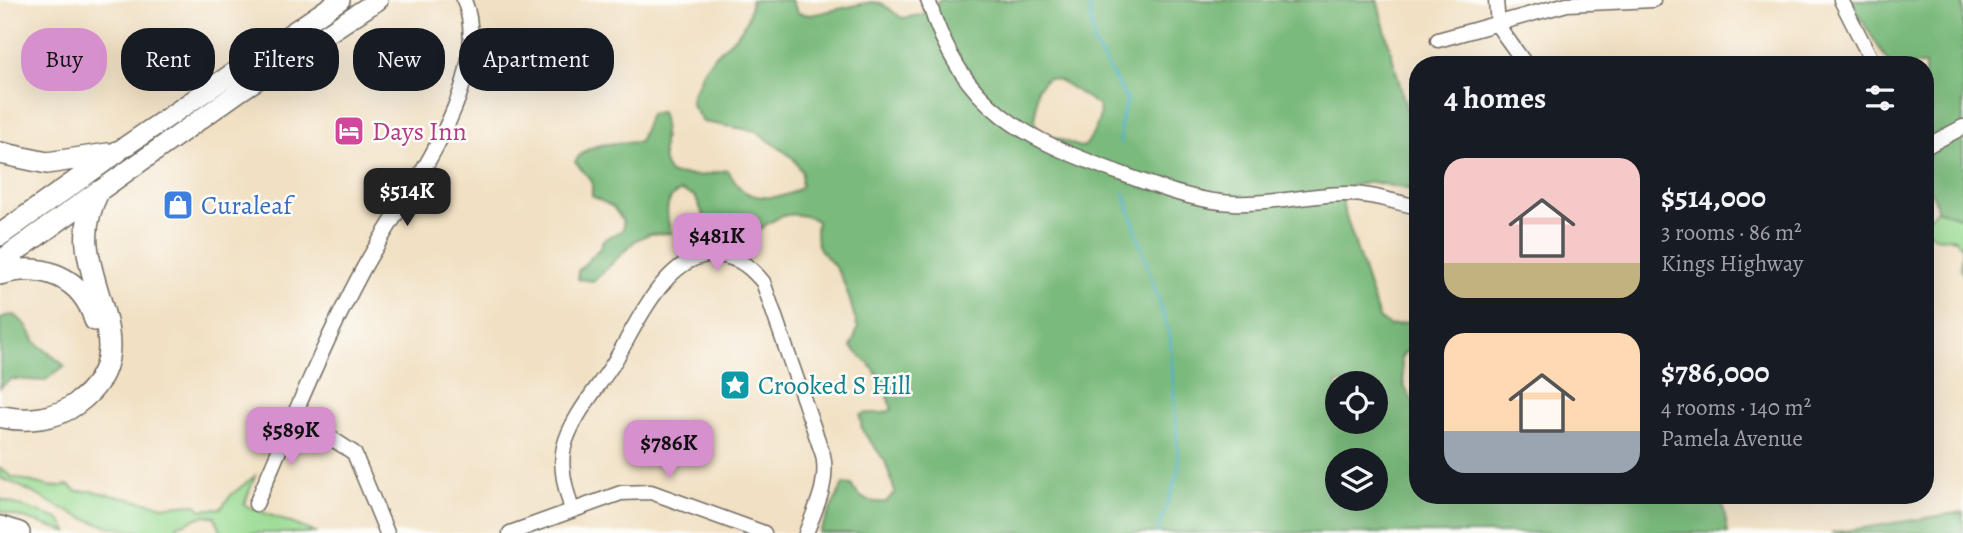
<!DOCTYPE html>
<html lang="en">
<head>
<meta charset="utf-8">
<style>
	:root { --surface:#171b24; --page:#242831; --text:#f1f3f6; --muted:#9ea1a6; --accent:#d690ce }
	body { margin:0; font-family:Alegreya,serif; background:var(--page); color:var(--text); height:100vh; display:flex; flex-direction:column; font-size:26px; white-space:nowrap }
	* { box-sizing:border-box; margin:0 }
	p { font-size:23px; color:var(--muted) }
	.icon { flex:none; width:38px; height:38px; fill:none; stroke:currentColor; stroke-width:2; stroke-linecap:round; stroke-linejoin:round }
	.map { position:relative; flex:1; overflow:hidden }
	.sheet { position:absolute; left:1409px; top:56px; width:525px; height:448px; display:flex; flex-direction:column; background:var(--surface); border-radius:28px; box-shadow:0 7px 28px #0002 }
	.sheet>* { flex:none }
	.banner { position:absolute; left:21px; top:28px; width:665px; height:63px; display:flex; gap:14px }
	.tools { position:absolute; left:1325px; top:371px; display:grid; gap:14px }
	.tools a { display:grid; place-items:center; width:63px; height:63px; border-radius:50%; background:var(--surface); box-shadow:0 7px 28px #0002; font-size:35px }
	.price { position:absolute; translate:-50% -60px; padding:0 16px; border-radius:14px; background:var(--accent); color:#111; font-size:23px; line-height:46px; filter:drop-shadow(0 2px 4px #0008) }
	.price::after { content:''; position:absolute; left:50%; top:42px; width:21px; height:16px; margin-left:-10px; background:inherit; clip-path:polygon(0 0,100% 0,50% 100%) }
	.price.on { background:#222; color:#fff }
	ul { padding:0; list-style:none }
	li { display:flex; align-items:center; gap:21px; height:175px; padding:0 35px }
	li span { display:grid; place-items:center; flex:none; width:196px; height:140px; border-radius:21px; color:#555 }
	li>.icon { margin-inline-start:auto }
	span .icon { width:84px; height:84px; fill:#fffc; stroke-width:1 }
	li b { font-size:30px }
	h2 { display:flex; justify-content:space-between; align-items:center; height:84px; padding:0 35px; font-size:30px }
	.tag { padding:0 24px; border-radius:28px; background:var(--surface); box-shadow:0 7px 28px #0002; font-size:24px; line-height:63px }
	.tag.on { background:var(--accent); color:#111 }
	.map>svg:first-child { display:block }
	.green { fill:#98da91; stroke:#62825e; stroke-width:2 }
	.forest { fill:#7aba7b; stroke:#527253; stroke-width:2; fill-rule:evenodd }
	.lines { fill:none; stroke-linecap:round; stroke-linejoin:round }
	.stream { stroke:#51b1cf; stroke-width:2.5 }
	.minor-casing { stroke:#706a60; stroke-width:17 }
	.major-casing { stroke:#706a60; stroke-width:22 }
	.highway-casing { stroke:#706a60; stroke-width:24 }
	.minor { stroke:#fff; stroke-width:14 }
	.major { stroke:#fff; stroke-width:19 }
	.highway { stroke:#fff; stroke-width:21 }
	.labels { text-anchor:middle; stroke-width:5; stroke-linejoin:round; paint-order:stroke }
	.hotel-label { font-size:26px; fill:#b23c85; stroke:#fdfcf7; text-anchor:start }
	.shop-label { font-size:26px; fill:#366cbe; stroke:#fdfcf7; text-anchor:start }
	.culture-label { font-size:26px; fill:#0d838f; stroke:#fdfcf7; text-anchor:start }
</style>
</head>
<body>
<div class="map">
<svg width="1963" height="533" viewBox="0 0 1963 533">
	<rect width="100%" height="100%" fill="#fdfcf7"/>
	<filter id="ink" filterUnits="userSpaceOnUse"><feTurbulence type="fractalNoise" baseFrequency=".0143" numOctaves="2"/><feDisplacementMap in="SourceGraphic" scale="14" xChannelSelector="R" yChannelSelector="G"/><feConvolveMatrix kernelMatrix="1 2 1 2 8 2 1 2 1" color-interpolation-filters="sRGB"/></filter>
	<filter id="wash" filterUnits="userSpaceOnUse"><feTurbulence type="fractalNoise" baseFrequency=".00686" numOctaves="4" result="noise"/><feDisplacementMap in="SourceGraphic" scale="28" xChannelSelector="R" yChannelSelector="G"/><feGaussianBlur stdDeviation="1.57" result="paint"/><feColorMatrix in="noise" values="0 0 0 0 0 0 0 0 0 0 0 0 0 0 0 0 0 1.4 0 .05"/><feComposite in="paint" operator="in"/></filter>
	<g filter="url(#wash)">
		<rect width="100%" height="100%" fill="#f1e0c3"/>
		<path class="green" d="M1937,210L1963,218V273L1960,270L1962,248L1956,239L1935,237L1926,230L1927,219Z
			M0,468L12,477L52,487L68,485L77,491H91L165,506L195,504L202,510L221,508L232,494L255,476L244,505L317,533H222L215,517L205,515L177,526L176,533C130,533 101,528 59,507C39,497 22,485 0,478Z
			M0,499L59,519L68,532L0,511Z"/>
		<path class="forest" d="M751,0H791L798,13L811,15L871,2L881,3L902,18L921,15L941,0H1377L1417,148V191L1372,182L1350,186L1343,197V207L1379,318L1390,326L1409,322L1416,329V341L1401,357L1404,386L1417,409L1418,495H1721L1728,533H819L843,484L851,485C860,500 869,503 886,502L895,492L885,461L862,430L860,415C870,410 884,417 892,409C877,373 881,374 851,347L858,328C852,311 849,291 840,275C827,251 812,255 817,221C773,198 760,243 726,244L709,228L695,196L681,191C663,197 666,217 671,233L649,234L636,240L594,281L578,279V271L600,248L603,240L623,230V221L613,207L592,196V181L575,162C587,140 617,144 639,142L650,114L661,112C670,133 654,156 671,174L700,176L727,170C732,177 738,188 745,192C762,201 788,198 801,187L802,172L793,158L756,131L703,122L691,104L692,94C699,86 698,83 702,74C715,45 750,39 751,0ZM1047,78L1059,80L1098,105C1104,118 1093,135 1085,146L1080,147L1044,133L1035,124L1037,89ZM1337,383H1376V422H1337ZM1337,460H1376V499H1337Z
			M1849,0H1963V218L1937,210C1936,199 1931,193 1927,184C1920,169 1925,143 1929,127L1925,121V65H1890Z
			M15,315L27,326L35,342L65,366L44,381L11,379L0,388V320L5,316Z
			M1963,512V533H1831Z"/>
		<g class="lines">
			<path class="stream" d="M1089,0L1094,44L1127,100L1120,126L1121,144
				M1124,193L1170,336L1179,470L1157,533"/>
		</g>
	</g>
	<g filter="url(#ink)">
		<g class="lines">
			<g class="minor-casing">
				<path id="minor" d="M928,0C963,111 1023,138 1125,175C1161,188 1194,201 1233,203C1269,205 1307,195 1344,194C1368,193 1394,202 1418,207
					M1496,0L1498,26L1526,65
					M1841,0L1874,65
					M1438,40L1567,4L1653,0
					M1925,147L1963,127
					M296,415L354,453L387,533
					M256,504C290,426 322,346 362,271C400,200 497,83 464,0
					M572,510C566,490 559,467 564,447C571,418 597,389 613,364C637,325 669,244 724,256C742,260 751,268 763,282L823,455C829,483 816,507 806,533
					M510,533L621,493L651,492L764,533"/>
			</g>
			<g class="major-casing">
				<path id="major" d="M117,152L340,0
					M98,192L240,91L378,0"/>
			</g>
			<g class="highway-casing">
				<path id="highway" d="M0,153L47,163L108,154
					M0,235L117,152
					M0,262L98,192
					M0,274C41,262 82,276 95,320
					M3,417C27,422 56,419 76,404C140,358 92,302 87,245C85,226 90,208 98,192
					M0,527L19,533"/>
			</g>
			<use href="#minor" class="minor"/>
			<use href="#major" class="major"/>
			<use href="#highway" class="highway"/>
		</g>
	</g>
	<defs>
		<g id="hotel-square" transform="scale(1.575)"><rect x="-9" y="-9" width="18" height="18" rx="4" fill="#d1479c" stroke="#fdfcf7"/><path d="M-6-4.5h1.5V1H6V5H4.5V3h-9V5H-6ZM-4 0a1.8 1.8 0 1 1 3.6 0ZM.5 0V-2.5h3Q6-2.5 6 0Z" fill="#fff"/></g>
		<g id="shop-square" transform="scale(1.575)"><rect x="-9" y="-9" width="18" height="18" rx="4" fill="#3f7fe0" stroke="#fdfcf7"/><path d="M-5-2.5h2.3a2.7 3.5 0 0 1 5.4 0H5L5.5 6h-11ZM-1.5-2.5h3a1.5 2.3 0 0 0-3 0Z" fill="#fff"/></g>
		<g id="sight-square" transform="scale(1.575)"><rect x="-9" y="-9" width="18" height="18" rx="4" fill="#0f9aa8" stroke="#fdfcf7"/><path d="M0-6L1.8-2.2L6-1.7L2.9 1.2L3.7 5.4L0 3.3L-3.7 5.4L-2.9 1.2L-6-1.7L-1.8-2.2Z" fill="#fff"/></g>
	</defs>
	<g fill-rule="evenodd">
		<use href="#hotel-square" x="349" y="131"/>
		<use href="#shop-square" x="178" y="205"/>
		<use href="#sight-square" x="735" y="385"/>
	</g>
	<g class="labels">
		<g class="hotel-label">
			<text x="372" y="140">Days Inn</text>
		</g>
		<g class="shop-label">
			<text x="201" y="214">Curaleaf</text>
		</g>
		<g class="culture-label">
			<text x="758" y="394">Crooked S Hill</text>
		</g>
	</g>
</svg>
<div class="tools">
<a><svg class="icon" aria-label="locate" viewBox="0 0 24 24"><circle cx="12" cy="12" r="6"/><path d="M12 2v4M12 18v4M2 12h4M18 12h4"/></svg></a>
<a><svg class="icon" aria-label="layers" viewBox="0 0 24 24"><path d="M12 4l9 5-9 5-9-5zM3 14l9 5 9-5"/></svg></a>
</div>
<b class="price on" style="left:407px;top:228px">$514K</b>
<b class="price" style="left:717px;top:273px">$481K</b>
<b class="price" style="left:291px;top:467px">$589K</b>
<b class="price" style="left:669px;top:480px">$786K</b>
<div class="banner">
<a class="tag on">Buy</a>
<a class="tag">Rent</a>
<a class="tag">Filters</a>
<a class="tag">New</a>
<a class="tag">Apartment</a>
</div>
<section class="sheet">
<h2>4 homes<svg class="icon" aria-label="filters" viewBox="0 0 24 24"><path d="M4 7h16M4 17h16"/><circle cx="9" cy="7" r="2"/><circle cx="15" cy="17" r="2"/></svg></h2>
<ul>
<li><span style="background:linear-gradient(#f6c9c9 75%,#c2b280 0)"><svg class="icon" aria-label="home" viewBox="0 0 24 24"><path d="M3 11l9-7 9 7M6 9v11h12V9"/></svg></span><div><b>$514,000</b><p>3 rooms · 86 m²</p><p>Kings Highway</p></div></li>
<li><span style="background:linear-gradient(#ffd9b3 70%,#9aa5b1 0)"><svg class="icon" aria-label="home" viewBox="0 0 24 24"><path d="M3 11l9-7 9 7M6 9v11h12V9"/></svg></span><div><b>$786,000</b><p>4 rooms · 140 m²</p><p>Pamela Avenue</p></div></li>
</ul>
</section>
</div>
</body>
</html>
